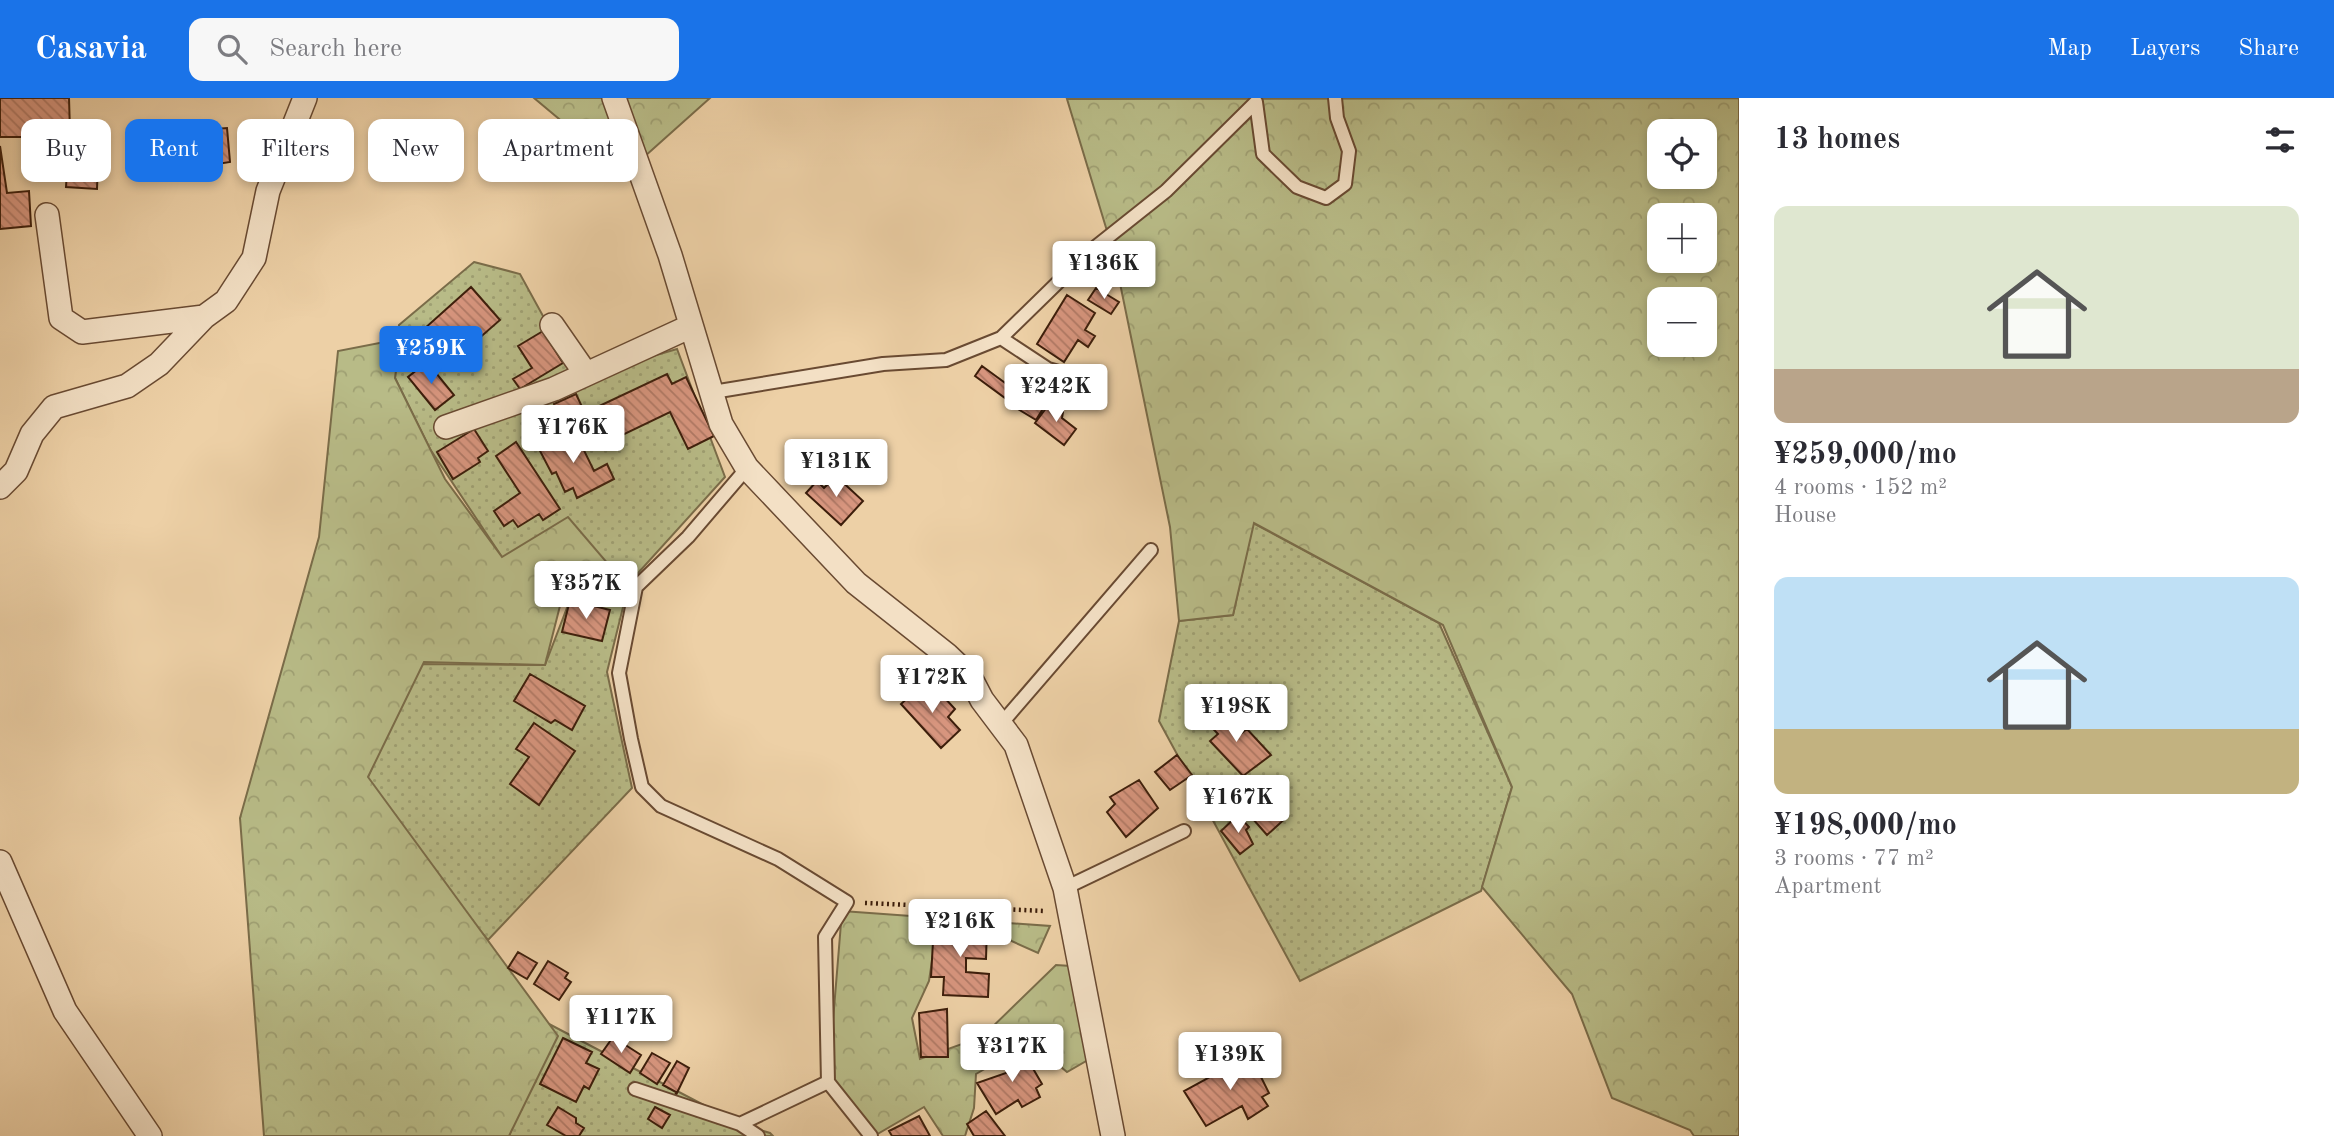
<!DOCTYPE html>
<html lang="en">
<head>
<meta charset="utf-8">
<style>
	:root { --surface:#fff; --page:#f7f7f7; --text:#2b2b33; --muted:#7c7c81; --accent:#1a73e8 }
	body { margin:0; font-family:"Old Standard TT",serif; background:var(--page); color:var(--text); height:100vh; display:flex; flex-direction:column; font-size:26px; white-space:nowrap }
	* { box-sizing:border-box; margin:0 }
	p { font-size:23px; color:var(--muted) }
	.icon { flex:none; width:38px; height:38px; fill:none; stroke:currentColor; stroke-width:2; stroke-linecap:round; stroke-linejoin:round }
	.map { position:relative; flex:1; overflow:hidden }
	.details { display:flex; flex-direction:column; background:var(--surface); width:595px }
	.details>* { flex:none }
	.top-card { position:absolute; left:21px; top:21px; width:665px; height:63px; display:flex; gap:14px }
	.controls { position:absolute; left:1647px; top:21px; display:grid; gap:14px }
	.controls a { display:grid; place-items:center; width:70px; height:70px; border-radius:14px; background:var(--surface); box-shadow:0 4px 10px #0003; font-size:35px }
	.price { position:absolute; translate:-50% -60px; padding:0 16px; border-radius:7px; background:#fff; color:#222; font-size:23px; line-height:46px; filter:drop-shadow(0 2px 4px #0008) }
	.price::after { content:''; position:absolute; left:50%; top:42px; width:21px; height:16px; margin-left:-10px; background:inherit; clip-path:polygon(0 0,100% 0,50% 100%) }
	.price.current { background:var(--accent); color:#fff }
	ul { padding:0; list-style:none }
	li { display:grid; align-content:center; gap:14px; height:371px; padding:0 35px }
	li span { display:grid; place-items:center; height:217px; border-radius:14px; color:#555 }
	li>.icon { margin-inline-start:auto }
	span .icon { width:126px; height:126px; fill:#fffc; stroke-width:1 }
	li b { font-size:30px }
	h2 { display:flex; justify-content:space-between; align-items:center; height:84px; padding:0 35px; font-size:30px }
	.tag { padding:0 24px; border-radius:14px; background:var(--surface); box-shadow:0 4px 10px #0003; font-size:24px; line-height:63px }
	.tag.current { background:var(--accent); color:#fff }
	header { display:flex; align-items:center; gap:42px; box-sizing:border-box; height:98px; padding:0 35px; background:var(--accent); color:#fff }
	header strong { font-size:33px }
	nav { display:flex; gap:38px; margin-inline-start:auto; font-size:24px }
	.search { width:490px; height:63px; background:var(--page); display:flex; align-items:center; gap:18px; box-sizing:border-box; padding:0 24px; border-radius:14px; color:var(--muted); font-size:26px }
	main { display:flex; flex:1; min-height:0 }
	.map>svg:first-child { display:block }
	.grass { fill:url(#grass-dots); stroke:#7a6c49; stroke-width:2 }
	.forest { fill:url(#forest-crowns); stroke:#7a6c49; stroke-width:2; fill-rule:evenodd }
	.building { fill:url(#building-back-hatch); stroke:#3d1e0b; stroke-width:2 }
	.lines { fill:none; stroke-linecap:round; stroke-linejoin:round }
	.lane-casing { stroke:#694a32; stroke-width:16 }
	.street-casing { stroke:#694a32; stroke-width:26 }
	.path { stroke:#3d1e0b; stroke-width:4.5; stroke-dasharray:2 3.5; stroke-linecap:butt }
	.lane { stroke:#f3e0c5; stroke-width:12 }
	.street { stroke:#f3e0c5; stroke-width:23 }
</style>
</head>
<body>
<header>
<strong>Casavia</strong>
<div class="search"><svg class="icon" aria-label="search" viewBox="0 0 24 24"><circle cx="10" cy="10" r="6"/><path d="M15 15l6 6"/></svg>Search here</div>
<nav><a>Map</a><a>Layers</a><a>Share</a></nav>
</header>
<main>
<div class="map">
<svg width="1739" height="1038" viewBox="0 0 1739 1038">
	<defs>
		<pattern id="grass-dots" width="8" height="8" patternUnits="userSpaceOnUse" patternTransform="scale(1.75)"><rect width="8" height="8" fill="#b8bb87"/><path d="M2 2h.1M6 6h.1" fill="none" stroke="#9fa073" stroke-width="1.8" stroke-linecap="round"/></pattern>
		<pattern id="forest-crowns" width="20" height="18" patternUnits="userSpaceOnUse" patternTransform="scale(1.75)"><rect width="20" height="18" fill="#b8bb87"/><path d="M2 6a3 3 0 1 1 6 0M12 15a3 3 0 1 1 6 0" fill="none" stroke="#9fa073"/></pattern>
		<pattern id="building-back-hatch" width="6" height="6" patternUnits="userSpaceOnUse" patternTransform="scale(1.75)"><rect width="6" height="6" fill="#d7957e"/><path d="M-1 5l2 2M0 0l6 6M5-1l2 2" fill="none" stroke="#b07965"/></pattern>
	</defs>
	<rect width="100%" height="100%" fill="#edd0a6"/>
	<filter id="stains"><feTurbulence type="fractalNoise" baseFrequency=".00286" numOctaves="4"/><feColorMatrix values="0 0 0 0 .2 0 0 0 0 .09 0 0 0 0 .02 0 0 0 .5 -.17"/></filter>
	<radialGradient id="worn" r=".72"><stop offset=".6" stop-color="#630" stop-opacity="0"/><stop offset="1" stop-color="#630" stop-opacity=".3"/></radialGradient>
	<path class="grass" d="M474,164L520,176L577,280L677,251L725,379L629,485L607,574L632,690L488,842L362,693L415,566L545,567L570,502L615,474L502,459L430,351L395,280L399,227Z
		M1253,425L1439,525L1512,689L1481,793L1300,883L1159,623L1179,523L1233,517Z
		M549,926L740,1026L770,1035L773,1038H509Z"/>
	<path class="forest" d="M534,0H710L644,59L607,61Z
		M1739,0V1038H1694L1690,1032L1612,1000L1572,896L1482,789L1512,689L1443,527L1254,425L1233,517L1179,523L1170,429L1114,156L1067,1ZM1659,33H1704V79H1659ZM1659,117H1704V163H1659ZM1659,201H1704V247H1659Z
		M400,241L395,280L445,381L502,459L568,419L615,474L564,492L545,567L424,564L368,679L558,938L509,1038H264L240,720L319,439L338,253Z
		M842,813L1050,828L1038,855L976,827L937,829L929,883L912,920L920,961L982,939L1056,867L1071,868L1093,959L1067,974L1031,944L976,976L974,1010L965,1038H943L924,1009L874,1038L828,984Z"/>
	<path class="building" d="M0,0H69L70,33L50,35L51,40L34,43L32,39H0Z
		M227,30L230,64L180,72L175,34Z
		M99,38L97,91L66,89L69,40Z
		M0,48L7,95L29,93L31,128L0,131Z
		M471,189L500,222L476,243L470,237L447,257L424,231Z
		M1096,190L1119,204L1111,216L1088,202Z
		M1067,197L1095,215L1085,232L1095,238L1088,249L1078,242L1064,264L1037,246Z
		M543,233L563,265L520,291L513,281L532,270L518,248Z
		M427,264L454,297L435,312L408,279Z
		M982,268L1012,290L1005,300L975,278Z
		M1035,274L1057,288L1036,322L1013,308Z
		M667,276L672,286L686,279L714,338L688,351L670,314L610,343L595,310Z
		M576,296L583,311L560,321L554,306Z
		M1050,305L1063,314L1062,320L1076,331L1064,347L1035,325Z
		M474,331L488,353L478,360L480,364L453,381L437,354Z
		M561,331L567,343L577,338L594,373L607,366L614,381L577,400L573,390L565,394L556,374L552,376L539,351L550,346L547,338Z
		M516,344L560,411L543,422L539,416L518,429L513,422L504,428L494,413L520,395L496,358Z
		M836,378L863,403L841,427L806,395L817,383L824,390Z
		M570,502L610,512L602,543L562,534Z
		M530,576L585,608L572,632L555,622L551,625L514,603Z
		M922,587L935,602L941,596L955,611L948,619L960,632L941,650L901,606Z
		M1216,608L1239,637L1247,631L1271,657L1243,678L1210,643L1218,636L1203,620Z
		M534,625L575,653L539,707L510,686L529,659L516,651Z
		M1177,657L1192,677L1170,692L1155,674Z
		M1139,682L1158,710L1126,739L1107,714L1115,706L1110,699Z
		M1260,689L1288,718L1267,737L1238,704Z
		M1238,717L1249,729L1246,732L1253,746L1240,756L1221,733Z
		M934,826L987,828L986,861L966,860V874L989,876L988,899L943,897L944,879H931Z
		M518,854L537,865L527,881L508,870Z
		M548,863L568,875L565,880L571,884L559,902L534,886Z
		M947,911L948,959H921L919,915Z
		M613,939L641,957L630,975L601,956Z
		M563,940L592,954L586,965L599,971L589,991L584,988L576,1004L540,986Z
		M1021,950L1042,986L1036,990L1040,999L1022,1009L1018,1002L996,1016L977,985L1009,974L1005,963Z
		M652,955L670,965L657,986L640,975Z
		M1250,957L1269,995L1262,999L1268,1008L1248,1021L1242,1008L1206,1028L1184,993Z
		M677,963L689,970L675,999L676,994L663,987Z
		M558,1009L576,1020V1025L584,1030L579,1038H566L547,1027Z
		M655,1009L670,1017L662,1030L648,1021Z
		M986,1013L1005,1038H974L967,1026Z
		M919,1018L930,1038H892L889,1033Z"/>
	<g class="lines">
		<g class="lane-casing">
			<path id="lane" d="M1001,240L1048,271L1083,281
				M713,294L883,266L946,262L1001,240L1088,155L1166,93L1256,4L1263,56L1297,89L1326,100L1345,86L1349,53L1337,20L1335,0
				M747,370L688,439L636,489L619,575L631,641L642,689L661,708L778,761L847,804L825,839L828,984L871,1038
				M1001,626L1151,452
				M1065,790L1184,733
				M635,991L740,1026L828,984
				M740,1026L758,1038"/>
		</g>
		<g class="street-casing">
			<path id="street" d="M614,0L670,157L721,326L747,370L856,485L947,557L970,579L982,602L1016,647L1065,790L1113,1038
				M47,117L61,220L82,234L204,219
				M552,227L586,276
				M446,329L554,291L689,229
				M0,389L16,373L32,336L54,309L127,288L159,266L204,219L226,203L254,160L268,93L305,0
				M0,764L65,913L150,1038"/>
		</g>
		<path class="path" d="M865,805L1045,813"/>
		<use href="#lane" class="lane"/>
		<use href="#street" class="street"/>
	</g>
	<rect width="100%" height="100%" filter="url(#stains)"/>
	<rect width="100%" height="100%" fill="url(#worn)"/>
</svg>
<div class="controls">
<a><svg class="icon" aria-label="locate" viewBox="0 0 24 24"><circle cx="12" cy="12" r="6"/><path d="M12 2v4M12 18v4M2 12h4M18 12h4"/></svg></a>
<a>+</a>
<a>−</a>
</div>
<b class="price" style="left:1104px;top:203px">¥136K</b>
<b class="price current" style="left:431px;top:288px">¥259K</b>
<b class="price" style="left:1056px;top:326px">¥242K</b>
<b class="price" style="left:573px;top:367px">¥176K</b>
<b class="price" style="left:836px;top:401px">¥131K</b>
<b class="price" style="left:586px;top:523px">¥357K</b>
<b class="price" style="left:932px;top:617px">¥172K</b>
<b class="price" style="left:1236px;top:646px">¥198K</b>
<b class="price" style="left:1238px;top:737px">¥167K</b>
<b class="price" style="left:960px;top:861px">¥216K</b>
<b class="price" style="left:621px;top:957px">¥117K</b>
<b class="price" style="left:1012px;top:986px">¥317K</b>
<b class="price" style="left:1230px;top:994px">¥139K</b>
<div class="top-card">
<a class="tag">Buy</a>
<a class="tag current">Rent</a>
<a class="tag">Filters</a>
<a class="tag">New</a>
<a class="tag">Apartment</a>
</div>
</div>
<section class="details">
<h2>13 homes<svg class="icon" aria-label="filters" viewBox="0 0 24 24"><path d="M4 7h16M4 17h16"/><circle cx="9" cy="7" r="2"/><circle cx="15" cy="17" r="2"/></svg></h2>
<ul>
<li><span style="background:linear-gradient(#dfe7d0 75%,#b9a48a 0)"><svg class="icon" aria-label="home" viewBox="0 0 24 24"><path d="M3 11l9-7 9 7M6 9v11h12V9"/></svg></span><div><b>¥259,000/mo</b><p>4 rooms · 152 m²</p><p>House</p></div></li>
<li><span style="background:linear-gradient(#bfe0f5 70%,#c2b280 0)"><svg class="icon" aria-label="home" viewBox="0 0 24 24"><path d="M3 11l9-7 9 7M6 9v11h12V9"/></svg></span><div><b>¥198,000/mo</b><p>3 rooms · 77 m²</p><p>Apartment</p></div></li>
</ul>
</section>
</main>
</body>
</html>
